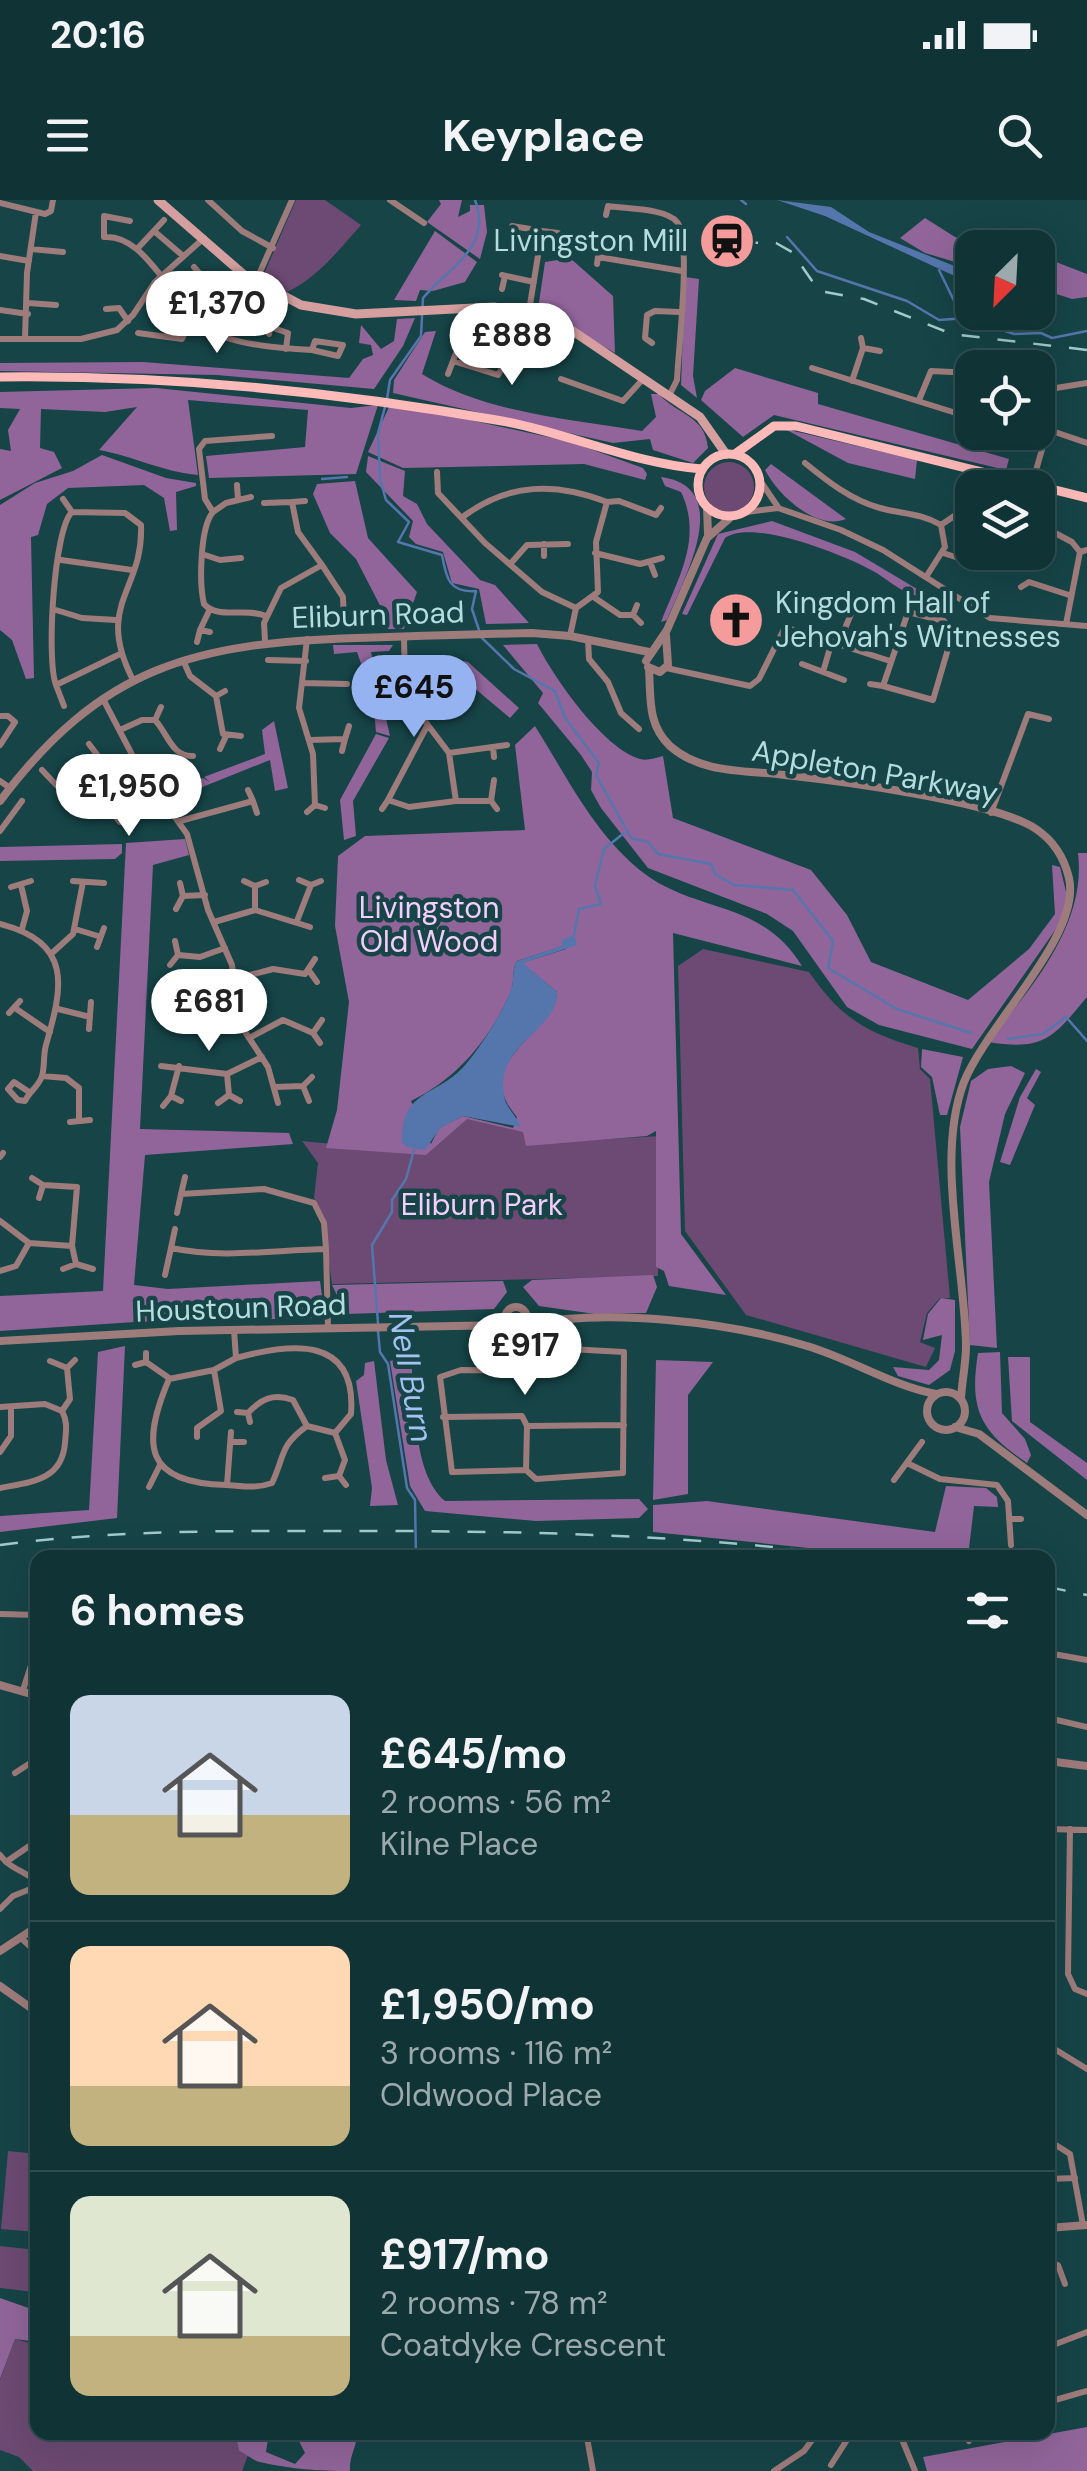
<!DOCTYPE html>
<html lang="en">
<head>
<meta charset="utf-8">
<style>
	:root { --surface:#103335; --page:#193b3d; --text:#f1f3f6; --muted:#9caaad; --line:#304e50; --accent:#95b2f1 }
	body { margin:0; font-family:"DM Sans",sans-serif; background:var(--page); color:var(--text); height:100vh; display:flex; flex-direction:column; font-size:38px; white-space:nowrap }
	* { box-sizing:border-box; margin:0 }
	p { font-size:32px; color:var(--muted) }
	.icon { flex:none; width:55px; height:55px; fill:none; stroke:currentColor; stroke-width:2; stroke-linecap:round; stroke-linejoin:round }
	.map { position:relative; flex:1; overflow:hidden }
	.side { position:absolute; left:30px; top:1350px; width:1025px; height:890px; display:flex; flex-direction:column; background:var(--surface); border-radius:20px; box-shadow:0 10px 40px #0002,0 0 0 2px var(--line) }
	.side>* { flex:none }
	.needle { width:65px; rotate:204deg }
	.controls { position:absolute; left:955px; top:30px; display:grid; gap:20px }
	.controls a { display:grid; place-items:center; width:100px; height:100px; border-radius:20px; background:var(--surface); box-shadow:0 10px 40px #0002,0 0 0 2px var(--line); font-size:50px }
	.price { position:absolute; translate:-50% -85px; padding:0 22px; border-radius:35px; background:#fff; color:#222; font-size:32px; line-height:65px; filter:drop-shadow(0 2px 5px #0008) }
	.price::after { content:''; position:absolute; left:50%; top:60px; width:30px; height:22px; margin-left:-15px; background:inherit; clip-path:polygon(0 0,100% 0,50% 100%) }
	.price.on { background:var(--accent); color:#111 }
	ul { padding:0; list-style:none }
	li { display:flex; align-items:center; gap:30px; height:250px; padding:0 40px }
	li+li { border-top:2px solid var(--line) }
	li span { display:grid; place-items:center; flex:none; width:280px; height:200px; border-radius:20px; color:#555 }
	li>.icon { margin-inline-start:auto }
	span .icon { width:120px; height:120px; fill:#fffc; stroke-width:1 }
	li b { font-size:42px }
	h2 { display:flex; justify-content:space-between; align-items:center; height:120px; padding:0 40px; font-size:42px }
	.status { display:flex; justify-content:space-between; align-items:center; height:70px; padding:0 50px; background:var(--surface); direction:ltr }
	.status svg { height:28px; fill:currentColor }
	header { display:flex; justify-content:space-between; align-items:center; height:130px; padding:0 40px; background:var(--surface); font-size:45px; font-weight:700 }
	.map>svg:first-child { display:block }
	.green { fill:#6c4a73 }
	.forest { fill:#91659a; fill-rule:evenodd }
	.water { fill:#5576ad }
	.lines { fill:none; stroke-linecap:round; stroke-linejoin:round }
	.stream { stroke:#5576ad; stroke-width:2.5 }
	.minor { stroke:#9e7c7b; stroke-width:6 }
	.tertiary { stroke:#9e7c7b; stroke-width:8 }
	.secondary { stroke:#d49f9e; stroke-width:9 }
	.primary { stroke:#febab9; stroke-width:9 }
	.rail { stroke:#a2cacc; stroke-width:2.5; stroke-dasharray:18 18; stroke-linecap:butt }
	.labels { text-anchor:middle; stroke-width:9; stroke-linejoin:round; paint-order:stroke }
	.poi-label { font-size:30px; fill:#b5dcde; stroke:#164447; text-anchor:end }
	.street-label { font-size:30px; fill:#b5dcde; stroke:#164447 }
	.park-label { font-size:30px; fill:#f3cdfb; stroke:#164447 }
	.water-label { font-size:32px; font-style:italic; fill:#a4c1f0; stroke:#164447 }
</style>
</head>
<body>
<div class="status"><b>20:16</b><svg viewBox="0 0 49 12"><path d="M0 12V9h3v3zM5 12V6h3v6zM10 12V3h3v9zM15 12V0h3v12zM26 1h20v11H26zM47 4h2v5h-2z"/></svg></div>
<header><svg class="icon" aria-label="menu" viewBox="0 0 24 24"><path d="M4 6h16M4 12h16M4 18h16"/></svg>Keyplace<svg class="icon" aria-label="search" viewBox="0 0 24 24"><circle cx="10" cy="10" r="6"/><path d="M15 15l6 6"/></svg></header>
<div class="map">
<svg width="1087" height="2271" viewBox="0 0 1087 2271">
	<rect width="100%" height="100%" fill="#164447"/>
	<path class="green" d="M296,0H325L361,25C339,50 317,78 287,92L272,85L264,74Z
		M704 287a25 25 0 1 1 50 0a25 25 0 1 1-50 0Z
		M703,749L809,772C841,818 865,832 918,848L920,869L930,879L950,1098H940L927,1113L920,1142L935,1148L926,1167L746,1115L685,1031L678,766Z
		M466,917L526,931L528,944L660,936L658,1076L332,1084L322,1014L314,998L318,963L302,941L424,953Z
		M8,1951L37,1954V2032L1,2029Z
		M0,2046L37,2050L34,2092L0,2088Z
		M15,2139L37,2145L38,2232L243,2233L237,2242L239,2251L248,2255L242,2271H33L19,2257L0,2250V2180Z"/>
	<path class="forest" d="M439,0H462L458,17L470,11V5H484L487,32L480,59L427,22L441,4Z
		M925,18L955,37L975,42L972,67L925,53L900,38Z
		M435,31L477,62L465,82L433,91L420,90L416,101L394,100Z
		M1038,55L1087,74V97L1072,99L1038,88Z
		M570,58L613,96L615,153L538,109L545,62Z
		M685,77L699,79L693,176L697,198L681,185Z
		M415,118L403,146L374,189L217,175L0,171V163L143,162L349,178L363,159L373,155L371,145L359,143L361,125L381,149L394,141L397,119Z
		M436,131L422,174C484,213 571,219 642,231L656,217L651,194H659C677,215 705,215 708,248L693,263L653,250L650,239L613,243L393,193L394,180L425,132Z
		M735,168L818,193V204L1009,259L1006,270L774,215L743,237L701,200L705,191Z
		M156,188L351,208L378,205L356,274L209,278L206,256L305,247L308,210L188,200L198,275C163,272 133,256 99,250L137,207L105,212L41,209L40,248L54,252L62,268L0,300V249L11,251L8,230L20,209L0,208V192Z
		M391,203L571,242L643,268L647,274L645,280L584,264L403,268L368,252Z
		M785,229L917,260L915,279L848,263Z
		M102,255L166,278L196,283V286L176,292L177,330L170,331L164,298L144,285L68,288L47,304L38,335L31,337L34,478L26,479L12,440L0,430V305L35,283L73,271Z
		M368,256L405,271L403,296L417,304L427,324L480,380L495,385L529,423L486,424L479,389L452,383L443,352L416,344L409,337L413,321L366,272Z
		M771,264L846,319C816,331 778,295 765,270Z
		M661,277C736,287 683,380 667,420L661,422C678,378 703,338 681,292L665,286Z
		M355,281L368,338L417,392L404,429H388L387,419L356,359L330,333L313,294L317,284Z
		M772,321L855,352L922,392L920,396C906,396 887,379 873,371C844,355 752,318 725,338L687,415L682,414L718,334Z
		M537,444C554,478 603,548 640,559C647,561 655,558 663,556L673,618L811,670L847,715L871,762L968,800L1029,749L1055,714L1052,665L1060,667L1068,700L1058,726L972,849L879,825L847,807L793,731L767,714L648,668L601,608L591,590L592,572L581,555L538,503L543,493L503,445Z
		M333,445H393L389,451L371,452L390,536L376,532L373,498L357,452L334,454Z
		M451,459L468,462L519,508L510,518L448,466Z
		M274,521L288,588L275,591L270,560L175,598L174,591L203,578L210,582L204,577L265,554L262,530Z
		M535,526C567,577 596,637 645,674C697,713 762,700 802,766L673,733L681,1034L726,1095L669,1086L664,1071L656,1067V931L647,936L526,946L523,932L467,919L426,955L326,948L337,910L349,802L335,726L338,656L365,636L525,630L515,545ZM563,746L566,749L522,763L557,792C558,832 467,860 517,917L513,928L463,916L439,928L431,944L411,901C458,878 490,839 511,791C515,780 511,771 517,761Z
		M376,534L389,538L353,601L356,636L344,640L340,600Z
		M185,639L189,655L153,665L140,929L289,933L293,944L145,955L134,1085L168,1089L320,1081L324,1110L317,1118L135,1122L0,1131V1096L103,1091L126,643Z
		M122,644V653L115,659L0,661V647Z
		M1078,653H1087V797C1053,838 1044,851 988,842C1029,790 1087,726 1078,653Z
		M922,849L963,857L947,915H940L932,877L921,867Z
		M1011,866L1025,873L1005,914L989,982L997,1148L970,1145L960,927L971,881L988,869Z
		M1036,869L1041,872L1027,898L1035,905L1010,965L1000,962L1020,897Z
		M653,1075L657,1087L646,1113L595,1114L539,1106L523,1087L532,1080Z
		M503,1081L507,1092L494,1109L346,1114L332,1085Z
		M941,1098L955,1100V1151L950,1170L929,1185L898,1176L893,1167L929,1170L939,1160L942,1135L923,1140L928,1114Z
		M125,1146L117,1318L0,1332V1316L89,1310L98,1152Z
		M1000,1152L1002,1213L1025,1239L1031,1255L1027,1263C980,1231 969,1210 978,1153Z
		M1030,1157V1222L1087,1263V1280L1012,1221L1008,1157Z
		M398,1159L411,1161C416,1201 412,1273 445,1301L639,1299L648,1309L639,1318L536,1321L425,1311L410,1286L390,1161Z
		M656,1160L713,1162L688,1195V1294L653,1300Z
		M374,1161L386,1260L398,1305L370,1306L372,1288L356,1181L364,1175L365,1163Z
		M946,1286L986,1288L997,1297L998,1307L974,1306L968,1357H897L653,1332V1305L707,1301L935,1332Z
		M0,2098L37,2111L38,2142L15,2139L0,2179Z
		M1087,2227V2271H927L923,2257Z
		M244,2233H269L266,2252L295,2264L305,2253L295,2233H357C357,2247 349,2256 350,2271C318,2271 290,2269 260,2262C253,2261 247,2254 239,2251L237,2242Z"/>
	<path class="water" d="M777,0L831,7L869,32L972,73V84L825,16Z
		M574,735L577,745L523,763L557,792C558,833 491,843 505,900C508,909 517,917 521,927L463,916L440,928L425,950L407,947L402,942C401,888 437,898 466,864C482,845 502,813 511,790C515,780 511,771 517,761L562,746V740Z"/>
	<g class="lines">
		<path class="stream" d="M741,0L746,4
			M787,37L817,71L907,101L939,120L967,118L1014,134L1041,133L1052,138L1087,131
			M939,70L958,109
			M387,199L390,180L421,136L423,98C449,67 493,47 475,0
			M385,207L378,233L380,279L386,300L409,322L398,342L442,355C446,378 449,393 476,391L472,409L479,430
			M322,279L347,277
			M482,438L514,469L555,491L565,518L599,563L596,575L631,638L648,642L658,654L711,664L715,674L734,685L793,690L833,741L828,768L897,809L971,833
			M574,735L579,709L601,704L595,686L604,649L624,633
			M1008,839L1043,834L1066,817L1087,841
			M378,1123L372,1045L392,1012V1000L406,979L414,950
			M378,1131L380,1152L388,1164L407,1288L415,1300L416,1358"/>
		<path class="minor" d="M208,0L242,31L273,48
			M390,0L424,23
			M0,3L45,14L51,11L53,0
			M606,15L608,6C625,9 666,8 677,22C692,38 678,152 677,180L670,194
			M130,21L104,16V37C129,35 147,58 162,77
			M512,26L542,31
			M154,31L182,55
			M31,49L63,52
			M137,49L164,20
			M0,56L29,61
			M597,64L598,57L682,71
			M502,75L534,82
			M256,81L292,0
			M502,89L505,76
			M148,93C205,138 241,147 312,150L315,141L343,145L338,156L312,150
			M218,95L239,103
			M28,103L56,105
			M106,109L119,108L128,121
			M0,110L28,114
			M529,111L542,31L558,33
			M192,125L218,95L194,67
			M138,133L182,139L189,123
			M269,134L270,127L288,133L286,149
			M0,139H81L117,130L133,115L155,82L204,38
			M25,139L27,73L36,12
			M652,143L645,138L647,115L655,111L679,112
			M863,148L880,151
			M453,161L498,175L514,148L507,137
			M812,168L972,218
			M448,174L461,140L463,109
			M561,179L623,201L644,178
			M852,181L863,148L861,138
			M1050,189L1087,183
			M919,200L931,171L972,173
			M1049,230L1087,243
			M805,263C827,281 851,300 880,308C901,314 921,313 941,325L945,347L926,377
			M437,272L438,293L485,343L542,392L576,408
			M761,282L778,307
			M1032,284L1050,222V189L1038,188
			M237,285L238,299
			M63,299L72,312
			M292,302L305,301
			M264,303L292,302L298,332L322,365L281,388L264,423L265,441
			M213,312L226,303L251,297
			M747,312L778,308L841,330L883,350L990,418L1087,426
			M464,316C509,283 555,282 607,302
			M1038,324L1072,342L1080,352
			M941,325L957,314L972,311
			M595,353L640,364L662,358
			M943,353L968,361L976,352
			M205,355L220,360L241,358
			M544,356V344
			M61,360L132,370
			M512,362L527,345L568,344
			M650,362L655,375
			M322,365L343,397L344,424H353
			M1021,387L1029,382L1069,395
			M595,398L620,415H633L637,405
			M56,410L82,418L116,420
			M209,411L200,430L210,432
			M908,412L944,421L953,432L933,500L883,486Z
			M633,415L641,423
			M266,416C246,407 218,420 204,404C199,383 200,327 213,312L205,299L199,249L205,241L272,236
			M1066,424L1080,352L1087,350
			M297,426L344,424
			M570,436L576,408L598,392L596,342L607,302L619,301L656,315L661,308
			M404,437L405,485L415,508L449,553L456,601H491L494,580
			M307,439L299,508L313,554L315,605L325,608
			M588,439L589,459L608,482L621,513L639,529
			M197,442L200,430
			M839,443L858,397
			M120,454L56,485C46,459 54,328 72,312L125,313L141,325C144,391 94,404 133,480
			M183,460L190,476L216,496L223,534L241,536
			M268,460L306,461
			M802,464L844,480
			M666,468L750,486L759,479L785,427L890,461
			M823,472L832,441
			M303,483L347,484
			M870,484L883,486
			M56,485L64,506
			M448,493L457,501
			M216,496L225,491
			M103,499L138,566L187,634L208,710L232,765L240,824L268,867L278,903
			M415,508L442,497L456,484
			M0,516H8L15,522L0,545
			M155,520L161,507
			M427,526L388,600L409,607L456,601
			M120,530L142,520H155C168,534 172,557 193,556
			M309,540L345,539L349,526
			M89,544L117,581
			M493,547L494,557
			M220,549L226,536
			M342,551L345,539
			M449,553L507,545
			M179,568L184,556
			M42,570L60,589
			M0,581L10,588
			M98,598L120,622L135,614L129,606
			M253,601L257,613
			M491,601L497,609
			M79,607L60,589L98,557
			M86,607L138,566
			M382,609L388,600
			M307,612L315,605
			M991,613L1028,514L1049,519
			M180,621L253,601L248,590
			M0,631L22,601
			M73,681L104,683
			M244,681L255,686V710
			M180,683L183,696
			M21,685L27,711L22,729
			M311,685L321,681
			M255,686L266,682
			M11,687L31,681
			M176,709L183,696L205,695
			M297,721L311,685L299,680
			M214,722L255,710L310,727
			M0,724C73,743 63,786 46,845C43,855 45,866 42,876C39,886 29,892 25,901L18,900L8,889L14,882L29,892
			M75,729L98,736
			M175,741L178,755
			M97,747L104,728
			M51,754L73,734L83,682
			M170,765L178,755L200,757L225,748
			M310,772L317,782
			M235,779L273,769L305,774L315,759
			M175,800L177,811
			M15,808L50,832
			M58,809L90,817
			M9,813L20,801
			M169,819L177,811L197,817L238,809
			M89,829L91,802
			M313,833L320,843
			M249,838L283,820L313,833L322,820
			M161,866L227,874L262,857
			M179,866L171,896L181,901
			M227,874L229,895L240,901
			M42,876L66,878L79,888V919
			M303,886L309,901
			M275,887L303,886L312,877
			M218,903L229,895
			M163,906L171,896
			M70,922L90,920
			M0,957L3,953
			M185,977L181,994L264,989L314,1003L324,1023L326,1049
			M32,978L43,985L77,987L72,1046L76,1064
			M39,998L43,985
			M177,1013L181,994
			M0,1021L29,1043L72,1046
			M171,1048L175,1029
			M63,1069L76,1064L93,1069
			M0,1071L16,1066L29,1043
			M165,1075L171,1048C224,1059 273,1050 326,1049L328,1127
			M234,1130L236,1158C291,1143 357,1135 351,1214L335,1233L307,1226C279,1246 285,1256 272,1283C256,1289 243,1286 226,1285C144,1283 141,1245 169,1179L214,1170L236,1158
			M569,1149L624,1152L623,1273L536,1279L526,1270L452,1272L440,1177L461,1170L561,1171Z
			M50,1161L67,1168L75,1160
			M146,1162L169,1178
			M135,1165L146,1162V1153
			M518,1170L519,1129
			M0,1207L45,1204L62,1211C68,1222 66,1231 65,1243C62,1281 30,1282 0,1288
			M62,1211L70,1199L67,1168
			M237,1212L248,1213L250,1222
			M248,1213C261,1199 273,1193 293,1200L307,1226
			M443,1217L522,1216L527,1226L526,1270
			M527,1226L624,1225
			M335,1233L345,1260L339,1276L346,1285
			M197,1237V1228L221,1211L214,1170
			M232,1242H244
			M0,1252L11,1236V1207
			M907,1263L940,1279L997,1285L1008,1301L1011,1345
			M325,1278L339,1276
			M894,1280L922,1242
			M227,1285L231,1232
			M149,1287L160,1265
			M1009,1319H1021
			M0,1414L38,1415
			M1048,1453L1087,1460
			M1050,1466L1052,1455
			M23,1490L37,1447L38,1415
			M1048,1518L1087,1527
			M15,1573L38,1558
			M1048,1629L1087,1630
			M1070,1629L1068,1774L1075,1789L1087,1794
			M0,1655C11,1670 26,1671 38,1683
			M6,1662L38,1640
			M0,1709L13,1696L38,1686
			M20,1737L38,1754
			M1048,1845L1087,1869
			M1048,1940L1070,1954L1083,2025
			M1048,1979L1075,1978
			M1048,2062L1058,2065L1065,2084
			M1048,2147L1087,2132
			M1048,2202L1087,2191
			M586,2232L593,2271
			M899,2232L915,2271
			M961,2232L969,2241
			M754,2238L761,2232
			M831,2265L852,2232
			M774,2271L804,2251L818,2232"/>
		<path class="tertiary" d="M707,307L708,334
			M646,461L667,430L707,338L731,317
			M648,467L660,472L668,465L666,435
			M649,469C651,498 647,524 670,546C701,574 747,570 785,575C841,581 994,601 1036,629C1054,641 1064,657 1069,678C1082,735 988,823 964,882C935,957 965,1066 966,1146C966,1163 962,1181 961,1198
			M0,601C102,466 194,443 357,438C415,436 473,434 532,433L570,436L649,452
			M505 1118a11 11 0 1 1 22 0a11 11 0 1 1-22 0Z
			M526,1124C612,1109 724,1121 807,1146C851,1159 892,1186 936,1194
			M0,1141L179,1131L507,1125
			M927 1211a19 19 0 1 1 38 0a19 19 0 1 1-38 0Z
			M955,1227L979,1234L1087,1315
			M0,1485L38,1496
			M1048,1561L1087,1566
			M0,1751L38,1726
			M0,1786L38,1813
			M1048,2028L1087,2025"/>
		<path class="secondary" d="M158,0L243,74L301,105L356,114L494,107L558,121L700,217L726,254"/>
		<path class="primary" d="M0,177C171,175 334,191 502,221C568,233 635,264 702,269
			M698 285a31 31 0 1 1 62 0a31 31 0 1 1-62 0Z
			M735,254L774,226H796L1087,298"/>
		<path class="rail" d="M704,42L776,43L792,52L819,91L864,99L952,134L1087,150
			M0,1345C122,1329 242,1331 365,1331C533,1331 699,1335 866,1358
			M1048,1387L1087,1395"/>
	</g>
	<defs>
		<g id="station-disc" transform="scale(2.875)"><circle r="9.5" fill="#f59b9b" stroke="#164447"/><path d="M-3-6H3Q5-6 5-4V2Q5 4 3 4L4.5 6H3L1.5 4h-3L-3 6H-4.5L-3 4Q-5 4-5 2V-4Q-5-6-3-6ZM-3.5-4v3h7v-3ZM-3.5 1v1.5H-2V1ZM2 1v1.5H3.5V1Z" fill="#111"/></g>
		<g id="church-disc" transform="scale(2.875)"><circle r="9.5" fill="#f59b9b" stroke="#164447"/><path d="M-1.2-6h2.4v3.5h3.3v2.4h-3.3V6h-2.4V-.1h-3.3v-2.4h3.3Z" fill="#111"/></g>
	</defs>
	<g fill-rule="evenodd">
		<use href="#station-disc" x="727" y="41"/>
		<use href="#church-disc" x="736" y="420"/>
	</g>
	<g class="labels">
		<g class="poi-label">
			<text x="688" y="51">Livingston Mill</text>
			<text x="775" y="413" text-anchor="start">Kingdom Hall of<tspan x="775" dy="34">Jehovah's Witnesses</tspan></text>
		</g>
		<g class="street-label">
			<text transform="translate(378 415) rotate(-2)" y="10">Eliburn Road</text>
			<text transform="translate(875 572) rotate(10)" y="10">Appleton Parkway</text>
			<text transform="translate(241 1108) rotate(-2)" y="10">Houstoun Road</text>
		</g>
		<g class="park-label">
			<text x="429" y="718">Livingston<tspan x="429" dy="34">Old Wood</tspan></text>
			<text x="482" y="1015">Eliburn Park</text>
		</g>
		<g class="water-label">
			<text transform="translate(411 1177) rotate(80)" y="11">Nell Burn</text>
		</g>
	</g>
</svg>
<div class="controls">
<a><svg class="needle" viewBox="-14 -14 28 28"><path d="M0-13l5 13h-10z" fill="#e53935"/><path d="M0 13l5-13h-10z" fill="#9caaad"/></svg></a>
<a><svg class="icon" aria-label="locate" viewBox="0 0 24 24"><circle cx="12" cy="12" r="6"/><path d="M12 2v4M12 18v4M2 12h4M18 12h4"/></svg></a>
<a><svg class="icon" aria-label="layers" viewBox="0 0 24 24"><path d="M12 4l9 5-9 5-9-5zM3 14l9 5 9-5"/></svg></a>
</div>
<b class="price" style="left:217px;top:156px">£1,370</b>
<b class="price" style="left:512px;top:188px">£888</b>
<b class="price on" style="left:414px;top:540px">£645</b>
<b class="price" style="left:129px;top:639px">£1,950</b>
<b class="price" style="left:209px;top:854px">£681</b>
<b class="price" style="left:525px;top:1198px">£917</b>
<section class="side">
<h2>6 homes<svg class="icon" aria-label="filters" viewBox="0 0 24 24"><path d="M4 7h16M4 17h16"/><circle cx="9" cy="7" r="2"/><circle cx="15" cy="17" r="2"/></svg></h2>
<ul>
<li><span style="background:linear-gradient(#c9d6e8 60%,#c2b280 0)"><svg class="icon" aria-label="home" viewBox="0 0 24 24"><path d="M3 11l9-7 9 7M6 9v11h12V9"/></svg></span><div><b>£645/mo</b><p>2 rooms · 56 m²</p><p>Kilne Place</p></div></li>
<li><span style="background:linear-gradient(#ffd9b3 70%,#c2b280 0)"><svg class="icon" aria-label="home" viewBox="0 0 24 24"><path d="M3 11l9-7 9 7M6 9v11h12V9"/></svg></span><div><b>£1,950/mo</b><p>3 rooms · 116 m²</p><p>Oldwood Place</p></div></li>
<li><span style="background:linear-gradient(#dfe7d0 70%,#c2b280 0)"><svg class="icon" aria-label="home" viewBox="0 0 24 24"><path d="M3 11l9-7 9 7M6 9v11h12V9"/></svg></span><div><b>£917/mo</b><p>2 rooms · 78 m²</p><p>Coatdyke Crescent</p></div></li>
</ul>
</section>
</div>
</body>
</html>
